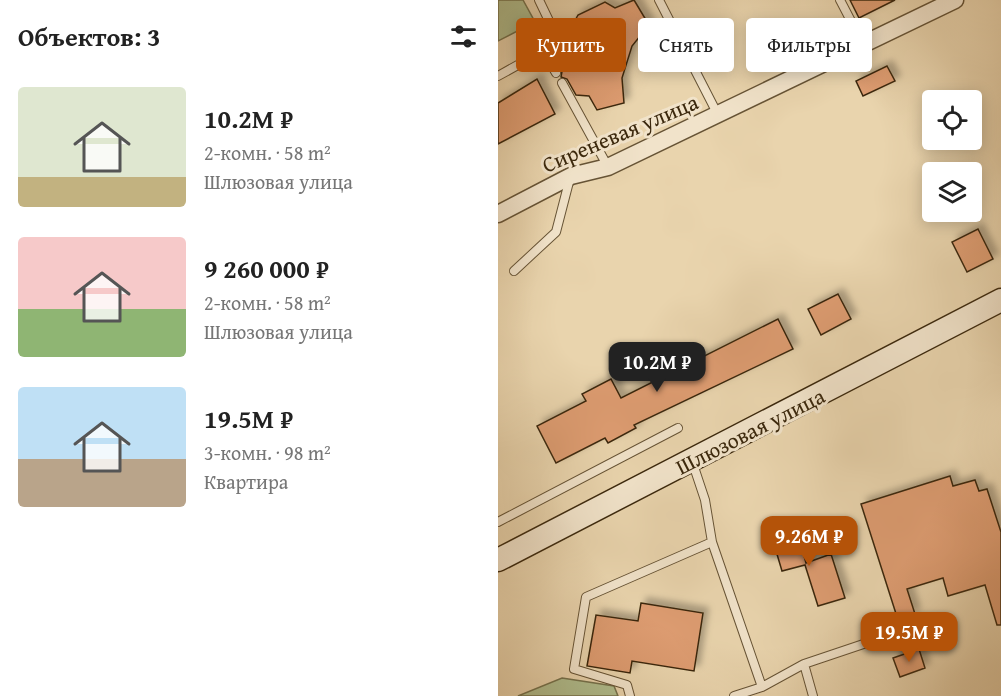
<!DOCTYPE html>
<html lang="ru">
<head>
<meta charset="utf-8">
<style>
	:root { --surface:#fff; --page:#f2f2f2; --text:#222; --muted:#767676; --accent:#b45309 }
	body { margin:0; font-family:"Gentium Book Plus",serif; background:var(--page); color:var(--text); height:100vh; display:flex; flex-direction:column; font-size:22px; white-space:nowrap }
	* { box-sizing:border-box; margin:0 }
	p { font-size:20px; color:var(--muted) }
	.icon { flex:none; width:33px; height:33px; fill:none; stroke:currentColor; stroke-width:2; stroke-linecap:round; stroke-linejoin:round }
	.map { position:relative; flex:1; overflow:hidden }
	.side { display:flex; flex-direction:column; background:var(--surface); width:498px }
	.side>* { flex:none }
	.guide { position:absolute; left:18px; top:18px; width:394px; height:54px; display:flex; gap:12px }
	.tools { position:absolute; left:424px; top:90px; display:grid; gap:12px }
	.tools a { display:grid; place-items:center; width:60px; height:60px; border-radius:6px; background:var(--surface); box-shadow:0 3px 15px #0003; font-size:30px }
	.price { position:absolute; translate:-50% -51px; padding:0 14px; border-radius:12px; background:var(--accent); color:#fff; font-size:20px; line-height:39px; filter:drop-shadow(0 2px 3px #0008) }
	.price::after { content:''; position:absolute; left:50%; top:36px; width:18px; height:14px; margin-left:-9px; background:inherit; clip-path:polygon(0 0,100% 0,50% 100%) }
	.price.active { background:#222; color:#fff }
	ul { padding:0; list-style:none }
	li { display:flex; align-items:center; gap:18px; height:150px; padding:0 18px }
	li span { display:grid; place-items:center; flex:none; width:168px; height:120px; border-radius:6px; color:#555 }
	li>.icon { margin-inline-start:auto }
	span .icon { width:72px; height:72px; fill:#fffc; stroke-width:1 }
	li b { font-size:26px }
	h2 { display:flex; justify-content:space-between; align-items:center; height:72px; padding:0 18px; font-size:26px }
	.tag { padding:0 21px; border-radius:6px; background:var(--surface); box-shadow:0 3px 15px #0003; font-size:21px; line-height:54px }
	.tag.active { background:var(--accent); color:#fff }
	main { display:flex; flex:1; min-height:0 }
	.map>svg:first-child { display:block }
	.green { fill:#b0be8f; stroke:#76734e; stroke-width:1.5 }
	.building { fill:#dd9c71; stroke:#3b280d; stroke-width:1.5; filter:url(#shadow) }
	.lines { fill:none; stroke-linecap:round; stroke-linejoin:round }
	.service-casing { stroke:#665335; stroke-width:10 }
	.minor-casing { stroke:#665335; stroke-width:19 }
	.secondary-casing { stroke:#3b280d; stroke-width:25 }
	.service { stroke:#f1e3ca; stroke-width:8 }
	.minor { stroke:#f1e3ca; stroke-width:16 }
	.secondary { stroke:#f1e3ca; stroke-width:22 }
	.labels { text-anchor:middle; stroke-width:6; stroke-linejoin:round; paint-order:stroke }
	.street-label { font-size:22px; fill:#3b280d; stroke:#f1e3ca }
</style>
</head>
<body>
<main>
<section class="side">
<h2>Объектов: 3<svg class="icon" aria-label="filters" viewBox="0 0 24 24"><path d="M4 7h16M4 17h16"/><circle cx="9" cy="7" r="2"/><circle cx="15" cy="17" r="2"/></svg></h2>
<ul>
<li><span style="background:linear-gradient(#dfe7d0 75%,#c2b280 0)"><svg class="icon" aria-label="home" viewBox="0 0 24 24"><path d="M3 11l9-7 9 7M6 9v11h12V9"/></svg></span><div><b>10.2M ₽</b><p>2-комн. · 58 m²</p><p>Шлюзовая улица</p></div></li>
<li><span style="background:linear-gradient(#f6c9c9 60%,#8fb573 0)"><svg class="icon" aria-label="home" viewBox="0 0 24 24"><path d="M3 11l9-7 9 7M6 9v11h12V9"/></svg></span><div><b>9 260 000 ₽</b><p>2-комн. · 58 m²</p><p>Шлюзовая улица</p></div></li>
<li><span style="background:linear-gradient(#bfe0f5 60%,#b9a48a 0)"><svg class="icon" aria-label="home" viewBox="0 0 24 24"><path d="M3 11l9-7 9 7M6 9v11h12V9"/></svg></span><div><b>19.5M ₽</b><p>3-комн. · 98 m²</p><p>Квартира</p></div></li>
</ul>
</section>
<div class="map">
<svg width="503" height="696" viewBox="0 0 503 696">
	<defs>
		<filter id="shadow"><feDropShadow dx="5.5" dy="-5.5" stdDeviation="3" flood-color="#0004"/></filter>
	</defs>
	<rect width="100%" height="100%" fill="#e9d4ad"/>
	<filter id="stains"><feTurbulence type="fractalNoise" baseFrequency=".00333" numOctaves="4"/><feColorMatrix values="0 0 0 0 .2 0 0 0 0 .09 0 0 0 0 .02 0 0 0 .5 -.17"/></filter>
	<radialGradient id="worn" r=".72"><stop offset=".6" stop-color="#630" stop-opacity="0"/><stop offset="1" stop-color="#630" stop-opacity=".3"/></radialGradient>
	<path class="green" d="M0,0H25L37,22L0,41Z
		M64,678L116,686L120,696H20Z"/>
	<path class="building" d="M136,0L151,25L134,46L124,78L126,103L99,110L91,96L78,95L69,79L63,77L66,60L104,52L74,26L80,15L107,2L117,8Z
		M352,0H397L361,18Z
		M389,66L397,81L365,96L358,81Z
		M39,79L57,114L0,144V103Z
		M480,229L495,259L469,272L454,242Z
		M340,294L353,319L323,335L310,309Z
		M280,319L295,349L136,425L138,428L110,443L107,438L58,463L39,426L88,401L84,394L113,379L123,398Z
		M452,476L455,486L477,480L481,491L489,489L503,532V625H499L487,585L450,596L445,578L409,589L417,614L400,620L363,504Z
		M298,527L308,563L333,554L347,598L320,606L307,565L284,571L273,534Z
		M143,603L205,613L196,671L134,661L132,673L89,666L98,615L140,621Z
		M421,649L427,668L402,677L395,658Z"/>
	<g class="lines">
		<g class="service-casing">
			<path id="service" d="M161,0L220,115
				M342,0L365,44
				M45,51L58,73
				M0,76L45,51L52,23L41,0
				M64,83L110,167
				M16,271L58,232L72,178
				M194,461L207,500L214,542L264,687
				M0,522L180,428
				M306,664L315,696
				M132,696L129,685L76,669L88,597L214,542
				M236,696L264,687L306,664L413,628"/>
		</g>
		<g class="minor-casing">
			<path id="minor" d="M0,214L73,176L110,167L457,0"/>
		</g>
		<g class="secondary-casing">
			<path id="secondary" d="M0,560L503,300"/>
		</g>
		<use href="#service" class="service"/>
		<use href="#minor" class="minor"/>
		<use href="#secondary" class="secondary"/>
	</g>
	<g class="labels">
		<g class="street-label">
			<text transform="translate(122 133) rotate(-23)" y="8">Сиреневая улица</text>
			<text transform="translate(252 431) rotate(-27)" y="8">Шлюзовая улица</text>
		</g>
	</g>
	<rect width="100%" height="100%" filter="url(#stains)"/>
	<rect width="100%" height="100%" fill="url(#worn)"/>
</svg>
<div class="tools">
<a><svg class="icon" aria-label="locate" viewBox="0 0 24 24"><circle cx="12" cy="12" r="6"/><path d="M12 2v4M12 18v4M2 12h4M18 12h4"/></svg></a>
<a><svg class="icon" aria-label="layers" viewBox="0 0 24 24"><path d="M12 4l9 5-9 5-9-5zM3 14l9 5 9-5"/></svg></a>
</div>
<b class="price active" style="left:159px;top:393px">10.2M ₽</b>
<b class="price" style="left:311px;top:567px">9.26M ₽</b>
<b class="price" style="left:411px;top:663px">19.5M ₽</b>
<div class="guide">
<a class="tag active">Купить</a>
<a class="tag">Снять</a>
<a class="tag">Фильтры</a>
</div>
</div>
</main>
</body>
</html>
